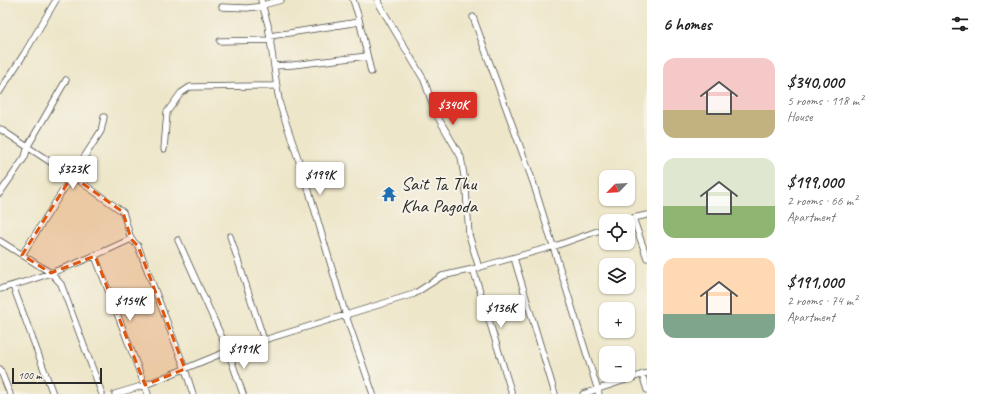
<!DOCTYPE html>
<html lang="en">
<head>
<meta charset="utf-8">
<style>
	:root { --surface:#fff; --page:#f2f2f2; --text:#222; --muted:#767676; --accent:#d93025 }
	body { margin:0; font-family:Caveat,sans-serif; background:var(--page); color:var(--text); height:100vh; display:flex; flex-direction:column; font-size:15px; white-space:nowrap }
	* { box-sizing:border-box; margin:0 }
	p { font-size:13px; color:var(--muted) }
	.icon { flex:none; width:22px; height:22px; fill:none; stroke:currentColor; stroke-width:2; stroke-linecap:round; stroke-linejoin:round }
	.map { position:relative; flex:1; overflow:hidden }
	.sheet { display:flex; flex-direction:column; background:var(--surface); width:340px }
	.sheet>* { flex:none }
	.needle { width:26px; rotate:245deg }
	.fabs { position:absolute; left:599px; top:170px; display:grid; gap:8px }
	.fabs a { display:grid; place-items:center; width:36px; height:36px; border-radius:8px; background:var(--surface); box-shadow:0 1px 3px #0004; font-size:20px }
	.scale { position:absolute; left:12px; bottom:10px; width:90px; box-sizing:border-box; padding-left:4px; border:2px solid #2b2b2b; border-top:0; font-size:11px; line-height:14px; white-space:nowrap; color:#2b2b2b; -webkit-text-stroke:3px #f7f3e8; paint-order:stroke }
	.price { position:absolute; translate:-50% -34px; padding:0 9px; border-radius:4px; background:#fff; color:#222; font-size:13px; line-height:26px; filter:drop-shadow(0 1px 2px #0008) }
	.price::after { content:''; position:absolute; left:50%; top:24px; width:12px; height:9px; margin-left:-6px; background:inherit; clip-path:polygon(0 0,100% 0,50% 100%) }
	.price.on { background:var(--accent); color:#fff }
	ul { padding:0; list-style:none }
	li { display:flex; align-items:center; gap:12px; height:100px; padding:0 16px }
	li span { display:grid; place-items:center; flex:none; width:112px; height:80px; border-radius:12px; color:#555 }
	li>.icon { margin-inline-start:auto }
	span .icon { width:48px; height:48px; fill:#fffc; stroke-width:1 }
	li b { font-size:17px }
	h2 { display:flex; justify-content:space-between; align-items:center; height:48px; padding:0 16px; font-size:17px }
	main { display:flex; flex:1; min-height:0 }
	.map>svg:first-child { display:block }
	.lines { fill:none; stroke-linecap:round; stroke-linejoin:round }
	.street-casing { stroke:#484743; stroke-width:7 }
	.street { stroke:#fff; stroke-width:5.5 }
	.marked { fill:#df570e; fill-opacity:0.2; stroke:#df570e; stroke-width:3; stroke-dasharray:8 5; stroke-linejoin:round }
	.labels { text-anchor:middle; stroke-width:4; stroke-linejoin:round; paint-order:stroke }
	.poi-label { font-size:19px; fill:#2b2b2b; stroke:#f7f3e8; text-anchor:start }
</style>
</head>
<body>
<main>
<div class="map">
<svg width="647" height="394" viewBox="0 0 647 394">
	<rect width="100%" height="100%" fill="#f7f3e8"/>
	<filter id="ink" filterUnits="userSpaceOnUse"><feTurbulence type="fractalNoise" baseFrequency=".025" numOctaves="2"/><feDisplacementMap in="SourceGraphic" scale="8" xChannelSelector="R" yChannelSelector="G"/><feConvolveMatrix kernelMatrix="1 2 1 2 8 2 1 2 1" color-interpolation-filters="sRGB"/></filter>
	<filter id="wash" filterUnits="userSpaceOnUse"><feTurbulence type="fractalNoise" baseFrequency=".012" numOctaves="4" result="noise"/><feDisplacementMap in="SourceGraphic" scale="16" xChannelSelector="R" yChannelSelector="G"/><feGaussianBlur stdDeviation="0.9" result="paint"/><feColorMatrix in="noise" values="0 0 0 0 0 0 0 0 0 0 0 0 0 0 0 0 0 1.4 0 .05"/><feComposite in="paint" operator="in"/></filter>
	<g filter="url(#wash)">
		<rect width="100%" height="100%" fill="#ede6c9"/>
	</g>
	<g filter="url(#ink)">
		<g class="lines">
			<g class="street-casing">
				<path id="street" d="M261,0L268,25L278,94L280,105L309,191L346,316L373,394
					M353,0L358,15L371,72
					M378,0L379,4L424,80L436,114L461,157L466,189L469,235L479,268
					M263,5L281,0
					M222,7L247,8L263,6
					M473,17L533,182L599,394
					M270,36L359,22
					M220,41L271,40
					M274,66L293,65L367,56
					M0,91L24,54L56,0
					M0,129L78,180L123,212L131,239C89,259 45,277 0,289
					M164,149L167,112L181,93L190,87L256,86H277
					M0,193L25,157L28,146L66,80
					M633,218L647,215
					M625,221L633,218L647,258
					M230,236L264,340
					M131,239L138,246L185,369L193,394
					M178,240L228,351L243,394
					M0,241L51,273L61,284L102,394
					M22,255L72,176L101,131L104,117
					M95,256L148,394
					M514,258L555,394
					M473,269L512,394
					M13,286L53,394
					M0,369L10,394
					M642,374L647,390
					M115,394L145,385L228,351L414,294L442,276L473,269L558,245L606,228
					M583,394L647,373"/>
			</g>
			<use href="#street" class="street"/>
		</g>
	</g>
	<path class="marked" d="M72,176L123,212L131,239L138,246L185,369L145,385L95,256L51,273L22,255Z"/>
	<defs>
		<g id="temple-bare" transform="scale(1.2)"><path d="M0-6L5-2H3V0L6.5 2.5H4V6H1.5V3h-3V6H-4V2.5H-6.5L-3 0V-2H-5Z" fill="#1f6fb2" stroke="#f7f3e8" stroke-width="2.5" paint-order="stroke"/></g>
	</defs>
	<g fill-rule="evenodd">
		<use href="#temple-bare" x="389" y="194"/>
	</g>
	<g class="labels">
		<g class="poi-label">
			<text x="401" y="190">Sait Ta Thu<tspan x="401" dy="22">Kha Pagoda</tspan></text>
		</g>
	</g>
</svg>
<div class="fabs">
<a><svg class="needle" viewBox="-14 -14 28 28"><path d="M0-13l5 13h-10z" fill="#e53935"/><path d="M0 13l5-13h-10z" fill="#767676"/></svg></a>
<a><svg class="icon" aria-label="locate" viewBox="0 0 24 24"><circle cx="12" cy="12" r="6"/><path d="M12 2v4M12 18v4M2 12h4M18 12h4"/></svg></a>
<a><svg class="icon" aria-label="layers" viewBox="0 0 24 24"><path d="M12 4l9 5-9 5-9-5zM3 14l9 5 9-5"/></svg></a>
<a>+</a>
<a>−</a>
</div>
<div class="scale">100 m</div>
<b class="price on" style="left:453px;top:126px">$340K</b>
<b class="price" style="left:73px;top:190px">$323K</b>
<b class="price" style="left:320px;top:196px">$199K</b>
<b class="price" style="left:130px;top:322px">$154K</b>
<b class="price" style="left:501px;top:329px">$136K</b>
<b class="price" style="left:244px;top:370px">$191K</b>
</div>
<section class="sheet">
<h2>6 homes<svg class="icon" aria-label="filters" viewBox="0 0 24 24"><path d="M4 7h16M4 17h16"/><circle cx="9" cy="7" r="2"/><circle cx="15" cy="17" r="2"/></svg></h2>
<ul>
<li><span style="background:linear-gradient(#f6c9c9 65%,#c2b280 0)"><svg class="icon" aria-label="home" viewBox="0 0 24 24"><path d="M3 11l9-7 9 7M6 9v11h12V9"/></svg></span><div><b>$340,000</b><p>5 rooms · 118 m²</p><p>House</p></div></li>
<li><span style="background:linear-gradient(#dfe7d0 60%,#8fb573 0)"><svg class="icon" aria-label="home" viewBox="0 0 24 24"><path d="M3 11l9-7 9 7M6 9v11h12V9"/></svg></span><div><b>$199,000</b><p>2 rooms · 66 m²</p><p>Apartment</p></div></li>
<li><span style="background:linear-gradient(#ffd9b3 70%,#7fa58c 0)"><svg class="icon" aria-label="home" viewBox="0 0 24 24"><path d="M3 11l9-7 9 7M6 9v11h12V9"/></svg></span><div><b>$191,000</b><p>2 rooms · 74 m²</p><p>Apartment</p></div></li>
</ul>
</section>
</main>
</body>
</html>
